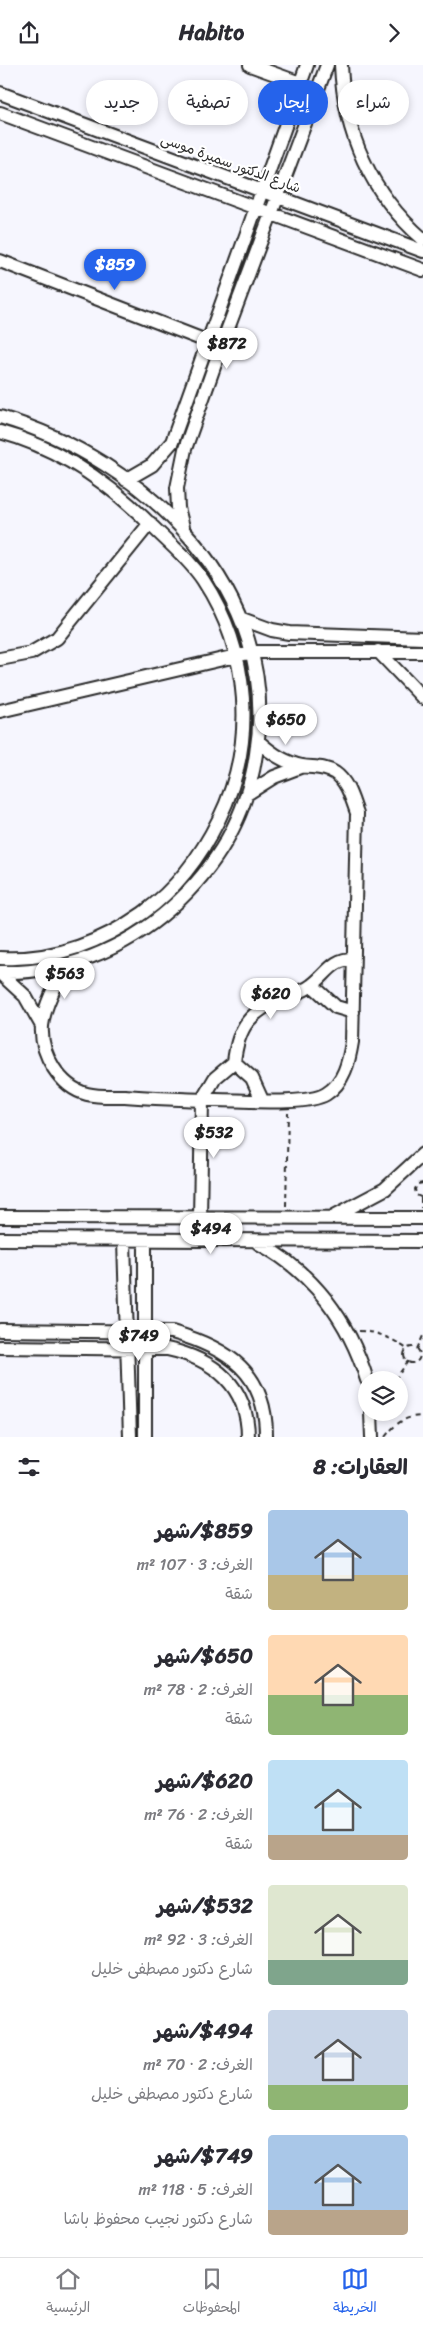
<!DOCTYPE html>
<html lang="ar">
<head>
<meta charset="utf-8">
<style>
	:root { --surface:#fff; --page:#f7f7f7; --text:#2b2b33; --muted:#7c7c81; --line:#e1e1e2; --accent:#2563eb }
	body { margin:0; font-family:Sriracha,"Playpen Sans Arabic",sans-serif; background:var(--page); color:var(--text); direction:rtl; height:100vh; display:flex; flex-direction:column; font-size:19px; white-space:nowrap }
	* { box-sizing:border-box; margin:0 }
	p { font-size:16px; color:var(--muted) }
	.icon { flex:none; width:28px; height:28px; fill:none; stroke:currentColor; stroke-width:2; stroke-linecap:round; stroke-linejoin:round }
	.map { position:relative; height:1372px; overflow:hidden; direction:ltr }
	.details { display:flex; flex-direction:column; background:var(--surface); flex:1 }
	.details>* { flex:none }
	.top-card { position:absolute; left:15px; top:15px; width:394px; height:45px; direction:rtl; display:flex; gap:10px }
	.buttons { position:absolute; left:358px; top:1306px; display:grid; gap:10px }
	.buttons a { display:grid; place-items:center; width:50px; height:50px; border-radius:50%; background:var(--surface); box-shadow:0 2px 8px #0003; font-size:25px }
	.price { position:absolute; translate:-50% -42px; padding:0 11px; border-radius:18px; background:#fff; color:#222; font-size:16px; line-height:32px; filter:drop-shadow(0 1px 2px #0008) }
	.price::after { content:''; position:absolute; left:50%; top:30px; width:15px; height:11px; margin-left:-8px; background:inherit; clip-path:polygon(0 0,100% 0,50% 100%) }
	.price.current { background:var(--accent); color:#fff }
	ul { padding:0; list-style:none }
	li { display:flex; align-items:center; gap:15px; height:125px; padding:0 15px }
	li span { display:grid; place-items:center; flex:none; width:140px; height:100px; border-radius:5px; color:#555 }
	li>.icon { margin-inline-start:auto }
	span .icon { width:60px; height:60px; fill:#fffc; stroke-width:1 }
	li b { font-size:21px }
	h2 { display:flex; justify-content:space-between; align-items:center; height:60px; padding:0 15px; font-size:21px }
	.pill { padding:0 18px; border-radius:22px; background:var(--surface); box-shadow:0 2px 8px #0003; font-size:18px; line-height:45px }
	.pill.current { background:var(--accent); color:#fff }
	header { display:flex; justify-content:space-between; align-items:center; height:65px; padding:0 15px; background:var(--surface); font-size:22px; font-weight:700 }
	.tab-bar { display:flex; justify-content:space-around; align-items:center; height:70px; border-top:1px solid var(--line); background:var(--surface); font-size:14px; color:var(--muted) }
	.tab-bar a { display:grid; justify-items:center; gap:2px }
	.tab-bar .current { color:var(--accent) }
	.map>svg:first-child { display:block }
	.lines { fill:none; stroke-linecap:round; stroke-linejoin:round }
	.minor-casing { stroke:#2b2b2b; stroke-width:16 }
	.path { stroke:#2b2b2b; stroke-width:2; stroke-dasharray:5 4; stroke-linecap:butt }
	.minor { stroke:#fff; stroke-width:12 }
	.labels { text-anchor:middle; stroke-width:4.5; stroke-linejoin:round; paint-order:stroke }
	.street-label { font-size:14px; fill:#2b2b2b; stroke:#fff }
</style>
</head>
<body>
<header><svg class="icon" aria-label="forward" viewBox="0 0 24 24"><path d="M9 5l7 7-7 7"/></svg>Habito<svg class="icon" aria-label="share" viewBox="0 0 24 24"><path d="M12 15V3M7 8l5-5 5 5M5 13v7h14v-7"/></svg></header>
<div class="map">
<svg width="423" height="1372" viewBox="0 0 423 1372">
	<rect width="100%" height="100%" fill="#f6f6fe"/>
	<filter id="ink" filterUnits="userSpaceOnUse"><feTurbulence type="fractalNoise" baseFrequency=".02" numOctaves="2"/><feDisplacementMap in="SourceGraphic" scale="10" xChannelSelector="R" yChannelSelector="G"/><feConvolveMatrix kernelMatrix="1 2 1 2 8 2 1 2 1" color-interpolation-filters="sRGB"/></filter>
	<g filter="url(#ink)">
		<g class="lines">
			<g class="minor-casing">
				<path id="minor" d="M250,0L300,18
					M341,0C344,68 371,129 423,174
					M0,28L423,186
					M0,48L423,205
					M0,196L214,279
					M0,352C145,394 283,527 256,689C247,750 217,802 171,843C124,885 63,909 0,907
					M0,367C60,383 112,420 155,464C172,481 190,495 203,515C250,587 257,677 219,754C201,791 176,824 143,848C100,878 53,896 0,893
					M126,415L152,400L172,377L307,0
					M183,462L178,443L177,423L185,384L221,282L327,0
					M242,554L272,565L289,568L423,573
					M378,586L423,633
					M0,594L31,588L57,573L150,458
					M0,646L253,587H423
					M247,729L274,712L303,701
					M66,901C56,919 44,941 42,961C40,989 60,1022 87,1029C99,1032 113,1031 125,1031C156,1033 186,1035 216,1035C242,1035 306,1041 326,1029C344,1018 349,996 352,977L357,748C352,735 348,717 335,708C324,701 313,703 302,701C285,698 271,688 259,677
					M0,908L25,931L42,961
					M312,920L336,942L353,947
					M234,997L252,1013L262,1035
					M334,1151L385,1124L423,1089
					M0,1152L423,1153
					M200,1153L202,1035L215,1013L234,997C238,961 250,947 284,932C293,929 305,926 312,920C327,909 332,894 353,894
					M0,1174L423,1176
					M124,1176L130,1372
					M145,1176V1372
					M258,1178C313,1207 349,1256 367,1315
					M0,1265L172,1267C228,1283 267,1308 266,1372
					M0,1282L167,1284C214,1294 248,1321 248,1372
					M371,1348L372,1372"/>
			</g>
			<path class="path" d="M423,1118L418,1119L415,1124L416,1130L423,1133
				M421,1133V1143
				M286,1141L288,1048
				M359,1266C377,1266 393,1274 407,1284
				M404 1290a8 8 0 1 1 16 0a8 8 0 1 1-16 0Z
				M417,1284L423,1271
				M395,1315L408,1296
				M385,1372C396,1358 405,1351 423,1351"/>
			<use href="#minor" class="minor"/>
		</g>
	</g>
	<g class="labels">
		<g class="street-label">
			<text transform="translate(231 98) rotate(20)" y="5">شارع الدكتور سميرة موسى</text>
		</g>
	</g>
</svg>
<div class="buttons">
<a><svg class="icon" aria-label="layers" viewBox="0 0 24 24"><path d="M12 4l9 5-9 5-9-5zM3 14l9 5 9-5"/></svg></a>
</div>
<b class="price current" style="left:115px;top:226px">$859</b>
<b class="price" style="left:227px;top:305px">$872</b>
<b class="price" style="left:286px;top:681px">$650</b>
<b class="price" style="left:65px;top:935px">$563</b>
<b class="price" style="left:271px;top:955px">$620</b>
<b class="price" style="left:214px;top:1094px">$532</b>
<b class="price" style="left:211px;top:1190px">$494</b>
<b class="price" style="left:139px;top:1297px">$749</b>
<div class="top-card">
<a class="pill">شراء</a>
<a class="pill current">إيجار</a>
<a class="pill">تصفية</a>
<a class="pill">جديد</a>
</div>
</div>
<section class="details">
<h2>العقارات: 8<svg class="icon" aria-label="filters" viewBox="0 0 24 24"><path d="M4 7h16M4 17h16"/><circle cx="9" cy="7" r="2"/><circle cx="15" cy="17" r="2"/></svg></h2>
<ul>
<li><span style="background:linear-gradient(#a9c7e8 65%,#c2b280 0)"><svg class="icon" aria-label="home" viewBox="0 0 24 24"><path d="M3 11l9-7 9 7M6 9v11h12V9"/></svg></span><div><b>$859/شهر</b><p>الغرف: 3 · 107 m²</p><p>شقة</p></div></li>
<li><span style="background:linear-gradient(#ffd9b3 60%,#8fb573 0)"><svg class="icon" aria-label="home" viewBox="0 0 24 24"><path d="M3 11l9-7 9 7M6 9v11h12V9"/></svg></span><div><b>$650/شهر</b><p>الغرف: 2 · 78 m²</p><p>شقة</p></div></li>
<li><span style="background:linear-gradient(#bfe0f5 75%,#b9a48a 0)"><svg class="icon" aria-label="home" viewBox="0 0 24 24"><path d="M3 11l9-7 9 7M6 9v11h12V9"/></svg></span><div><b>$620/شهر</b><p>الغرف: 2 · 76 m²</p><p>شقة</p></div></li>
<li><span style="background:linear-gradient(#dfe7d0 75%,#7fa58c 0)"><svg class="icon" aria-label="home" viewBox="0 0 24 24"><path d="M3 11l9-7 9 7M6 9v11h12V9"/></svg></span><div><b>$532/شهر</b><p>الغرف: 3 · 92 m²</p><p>شارع دكتور مصطفى خليل</p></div></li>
<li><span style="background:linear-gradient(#c9d6e8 75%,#8fb573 0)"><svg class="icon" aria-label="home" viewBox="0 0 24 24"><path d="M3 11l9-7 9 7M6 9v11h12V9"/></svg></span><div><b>$494/شهر</b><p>الغرف: 2 · 70 m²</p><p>شارع دكتور مصطفى خليل</p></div></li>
<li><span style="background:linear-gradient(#a9c7e8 75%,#b9a48a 0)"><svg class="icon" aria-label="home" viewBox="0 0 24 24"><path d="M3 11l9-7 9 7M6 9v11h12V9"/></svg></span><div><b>$749/شهر</b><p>الغرف: 5 · 118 m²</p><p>شارع دكتور نجيب محفوظ باشا</p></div></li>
</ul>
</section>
<nav class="tab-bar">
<a class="current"><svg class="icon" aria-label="map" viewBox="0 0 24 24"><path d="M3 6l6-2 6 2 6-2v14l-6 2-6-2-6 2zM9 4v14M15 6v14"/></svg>الخريطة</a>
<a><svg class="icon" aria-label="saved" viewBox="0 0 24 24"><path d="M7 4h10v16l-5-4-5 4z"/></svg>المحفوظات</a>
<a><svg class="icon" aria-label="home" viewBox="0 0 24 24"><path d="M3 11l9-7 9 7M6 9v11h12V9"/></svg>الرئيسية</a>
</nav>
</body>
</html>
